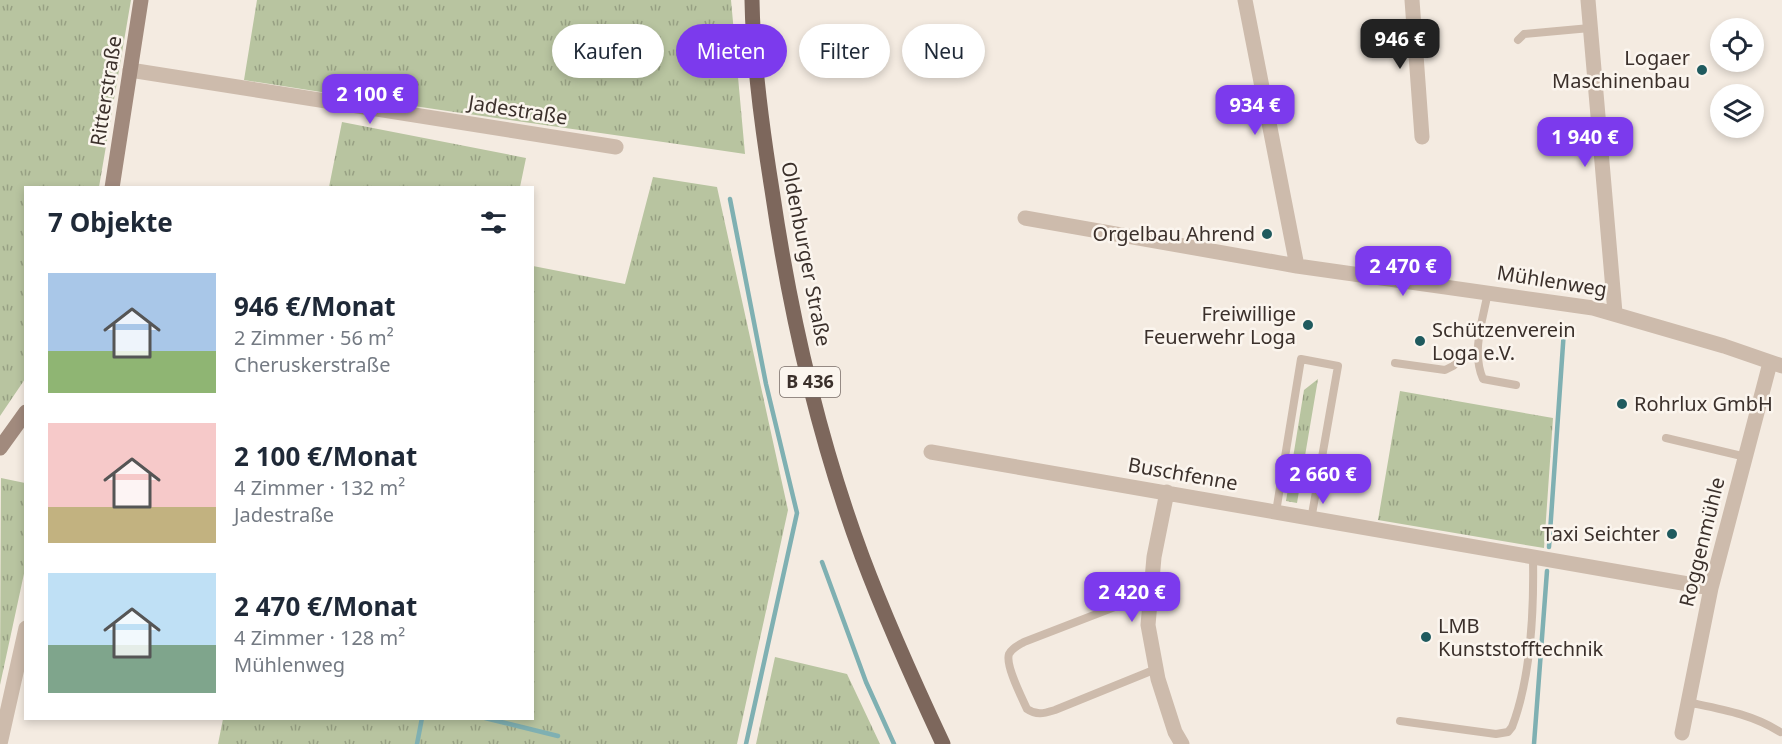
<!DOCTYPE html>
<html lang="de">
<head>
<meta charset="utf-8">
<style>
	:root { --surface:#fff; --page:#f6f6f7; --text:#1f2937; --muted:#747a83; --accent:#7c3aed }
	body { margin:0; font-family:"Noto Sans",sans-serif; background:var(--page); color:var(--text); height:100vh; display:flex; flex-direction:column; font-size:22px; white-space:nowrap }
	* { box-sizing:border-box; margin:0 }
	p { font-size:20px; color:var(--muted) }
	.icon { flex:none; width:33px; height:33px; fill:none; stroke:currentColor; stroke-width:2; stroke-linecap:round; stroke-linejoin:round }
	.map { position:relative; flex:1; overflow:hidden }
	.drawer { position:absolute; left:24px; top:186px; width:510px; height:534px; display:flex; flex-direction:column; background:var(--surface); border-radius:0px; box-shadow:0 3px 9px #0003 }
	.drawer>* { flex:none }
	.guide { position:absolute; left:552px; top:24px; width:570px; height:54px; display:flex; gap:12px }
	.fabs { position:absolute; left:1710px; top:18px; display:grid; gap:12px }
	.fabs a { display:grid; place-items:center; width:54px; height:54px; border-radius:50%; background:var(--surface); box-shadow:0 3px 9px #0003; font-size:30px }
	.price { position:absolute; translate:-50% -51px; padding:0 14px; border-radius:12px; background:var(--accent); color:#fff; font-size:20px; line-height:39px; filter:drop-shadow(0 2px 3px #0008) }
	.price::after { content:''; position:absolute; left:50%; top:36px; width:18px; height:14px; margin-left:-9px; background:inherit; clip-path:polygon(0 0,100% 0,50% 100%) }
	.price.current { background:#222; color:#fff }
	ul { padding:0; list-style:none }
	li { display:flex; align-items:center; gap:18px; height:150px; padding:0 24px }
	li span { display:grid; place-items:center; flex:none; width:168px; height:120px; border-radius:0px; color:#555 }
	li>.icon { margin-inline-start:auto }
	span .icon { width:72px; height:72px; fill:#fffc; stroke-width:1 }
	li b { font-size:26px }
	h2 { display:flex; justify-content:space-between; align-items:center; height:72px; padding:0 24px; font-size:26px }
	.chip { padding:0 21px; border-radius:27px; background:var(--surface); box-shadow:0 3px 9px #0003; font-size:21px; line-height:54px }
	.chip.current { background:var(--accent); color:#fff }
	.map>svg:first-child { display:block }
	.grass { fill:url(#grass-tufts) }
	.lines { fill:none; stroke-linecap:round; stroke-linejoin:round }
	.stream { stroke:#7fb0b2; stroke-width:4.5 }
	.lane { stroke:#cdbbac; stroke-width:8 }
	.street { stroke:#cdbbac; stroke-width:15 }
	.secondary { stroke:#a18a7d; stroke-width:15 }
	.primary { stroke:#7d675c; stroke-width:15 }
	.poi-dot { fill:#1f5a5e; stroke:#fbf5ee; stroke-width:2 }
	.labels { text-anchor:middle; stroke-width:5; stroke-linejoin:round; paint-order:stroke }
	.shield { fill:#fbf5ee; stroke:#756b66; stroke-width:1.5 }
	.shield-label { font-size:18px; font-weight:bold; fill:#3b302b }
	.poi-label { font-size:20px; fill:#3b302b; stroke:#fbf5ee; text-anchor:end }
	.street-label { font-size:20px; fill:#3b302b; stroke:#fbf5ee }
</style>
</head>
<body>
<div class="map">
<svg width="1782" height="744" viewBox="0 0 1782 744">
	<defs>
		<pattern id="grass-tufts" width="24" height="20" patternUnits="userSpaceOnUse" patternTransform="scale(1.5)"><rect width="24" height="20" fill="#b8c4a0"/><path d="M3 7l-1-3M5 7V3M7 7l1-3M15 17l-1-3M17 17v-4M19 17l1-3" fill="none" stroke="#97a083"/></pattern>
	</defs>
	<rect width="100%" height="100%" fill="#f4ebe1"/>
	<path class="grass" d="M0,0H131L99,187L26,188L25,379L0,416Z
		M257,0H731L745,154C578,129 411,107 244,80Z
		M342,122L526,158L520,187H329Z
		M653,177L717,187L788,510L737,744H218L223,719L532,718L533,266L625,284Z
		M1318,379L1297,503L1286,501L1304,390Z
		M1400,391L1553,418L1544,548L1378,520Z
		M1,478L25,483V569L0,685Z
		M775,657L847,674L880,744H756Z"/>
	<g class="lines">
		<path class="stream" d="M730,199L766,384L797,513L746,744
			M1549,547L1564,330
			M822,562L866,682L894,744
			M485,718L558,736
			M417,744L422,718
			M1534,744L1547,571"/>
		<path class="lane" d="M1518,40L1524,34L1590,28
			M1488,292C1483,319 1471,352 1483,379L1516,385
			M1395,363L1445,370L1453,366L1465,355L1477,351
			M1666,438L1746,457
			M1276,512L1301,359L1338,366L1311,520
			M1151,593L1024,642C1019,645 1012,648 1009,654C1005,665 1022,698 1027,709C1037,716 1045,713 1055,710L1156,669
			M1687,702C1720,709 1752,714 1780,732
			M1400,721L1496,734L1508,732L1512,727C1531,677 1534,611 1533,558"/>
		<path class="street" d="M1245,0L1297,266
			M1412,0L1422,137
			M1588,0L1615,313
			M130,70L616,147
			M1025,218L1297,266L1593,308L1724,346L1782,366
			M931,452C1191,496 1451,544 1711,588
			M1167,492L1154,557L1148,625L1158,679L1175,732L1182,744
			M1682,733L1711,588L1770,363
			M0,744L26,628"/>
		<path class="secondary" d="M112,188L141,0
			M0,448L26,412"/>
		<path class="primary" d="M752,0C753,63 762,128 772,190C790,313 819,440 862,556C886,620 914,682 943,744"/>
	</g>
	<g class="poi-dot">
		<circle cx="1702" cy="70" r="6"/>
		<circle cx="1267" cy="234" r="6"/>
		<circle cx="1308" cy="325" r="6"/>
		<circle cx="1420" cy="341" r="6"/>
		<circle cx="1622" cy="404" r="6"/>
		<circle cx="1672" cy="534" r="6"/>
		<circle cx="1426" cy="637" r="6"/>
	</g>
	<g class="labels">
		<rect class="shield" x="780" y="367" width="60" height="30" rx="4.5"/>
		<g class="shield-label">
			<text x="810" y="388">B 436</text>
		</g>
		<g class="poi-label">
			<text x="1690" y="65">Logaer<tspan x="1690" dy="23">Maschinenbau</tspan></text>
			<text x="1255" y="241">Orgelbau Ahrend</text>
			<text x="1296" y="321">Freiwillige<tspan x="1296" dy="23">Feuerwehr Loga</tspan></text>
			<text x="1432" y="337" text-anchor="start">Schützenverein<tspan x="1432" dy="23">Loga e.V.</tspan></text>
			<text x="1634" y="411" text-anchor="start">Rohrlux GmbH</text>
			<text x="1660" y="541">Taxi Seichter</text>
			<text x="1438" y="633" text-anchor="start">LMB<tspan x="1438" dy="23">Kunststofftechnik</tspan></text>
		</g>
		<g class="street-label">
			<text transform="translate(106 91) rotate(-81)" y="7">Ritterstraße</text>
			<text transform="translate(518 110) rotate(9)" y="7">Jadestraße</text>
			<text transform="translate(806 254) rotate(79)" y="7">Oldenburger Straße</text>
			<text transform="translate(1552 281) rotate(9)" y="7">Mühlenweg</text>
			<text transform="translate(1183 474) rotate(10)" y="7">Buschfenne</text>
			<text transform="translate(1702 542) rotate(-76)" y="7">Roggenmühle</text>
		</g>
	</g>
</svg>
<div class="fabs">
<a><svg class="icon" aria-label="locate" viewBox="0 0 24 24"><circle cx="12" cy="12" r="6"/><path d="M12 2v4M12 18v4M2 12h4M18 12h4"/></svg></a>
<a><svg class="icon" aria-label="layers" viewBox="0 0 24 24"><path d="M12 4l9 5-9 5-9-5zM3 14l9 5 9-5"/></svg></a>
</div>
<b class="price current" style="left:1400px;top:70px">946 €</b>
<b class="price" style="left:370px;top:125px">2 100 €</b>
<b class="price" style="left:1255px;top:136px">934 €</b>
<b class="price" style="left:1585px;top:168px">1 940 €</b>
<b class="price" style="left:1403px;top:297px">2 470 €</b>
<b class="price" style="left:1323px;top:505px">2 660 €</b>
<b class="price" style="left:1132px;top:623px">2 420 €</b>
<div class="guide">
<a class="chip">Kaufen</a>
<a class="chip current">Mieten</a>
<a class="chip">Filter</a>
<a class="chip">Neu</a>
</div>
<section class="drawer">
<h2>7 Objekte<svg class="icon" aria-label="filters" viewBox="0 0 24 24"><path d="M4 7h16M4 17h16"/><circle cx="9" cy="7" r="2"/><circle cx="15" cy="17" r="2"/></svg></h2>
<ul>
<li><span style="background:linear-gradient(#a9c7e8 65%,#8fb573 0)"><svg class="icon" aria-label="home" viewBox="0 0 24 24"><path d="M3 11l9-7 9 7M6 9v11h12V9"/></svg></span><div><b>946 €/Monat</b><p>2 Zimmer · 56 m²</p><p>Cheruskerstraße</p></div></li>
<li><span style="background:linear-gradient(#f6c9c9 70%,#c2b280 0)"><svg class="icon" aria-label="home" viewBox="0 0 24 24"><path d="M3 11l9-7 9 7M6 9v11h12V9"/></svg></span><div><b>2 100 €/Monat</b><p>4 Zimmer · 132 m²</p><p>Jadestraße</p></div></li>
<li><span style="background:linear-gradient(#bfe0f5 60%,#7fa58c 0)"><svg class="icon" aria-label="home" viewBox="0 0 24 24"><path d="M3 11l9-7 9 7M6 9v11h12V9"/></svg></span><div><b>2 470 €/Monat</b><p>4 Zimmer · 128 m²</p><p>Mühlenweg</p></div></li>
</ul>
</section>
</div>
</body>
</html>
